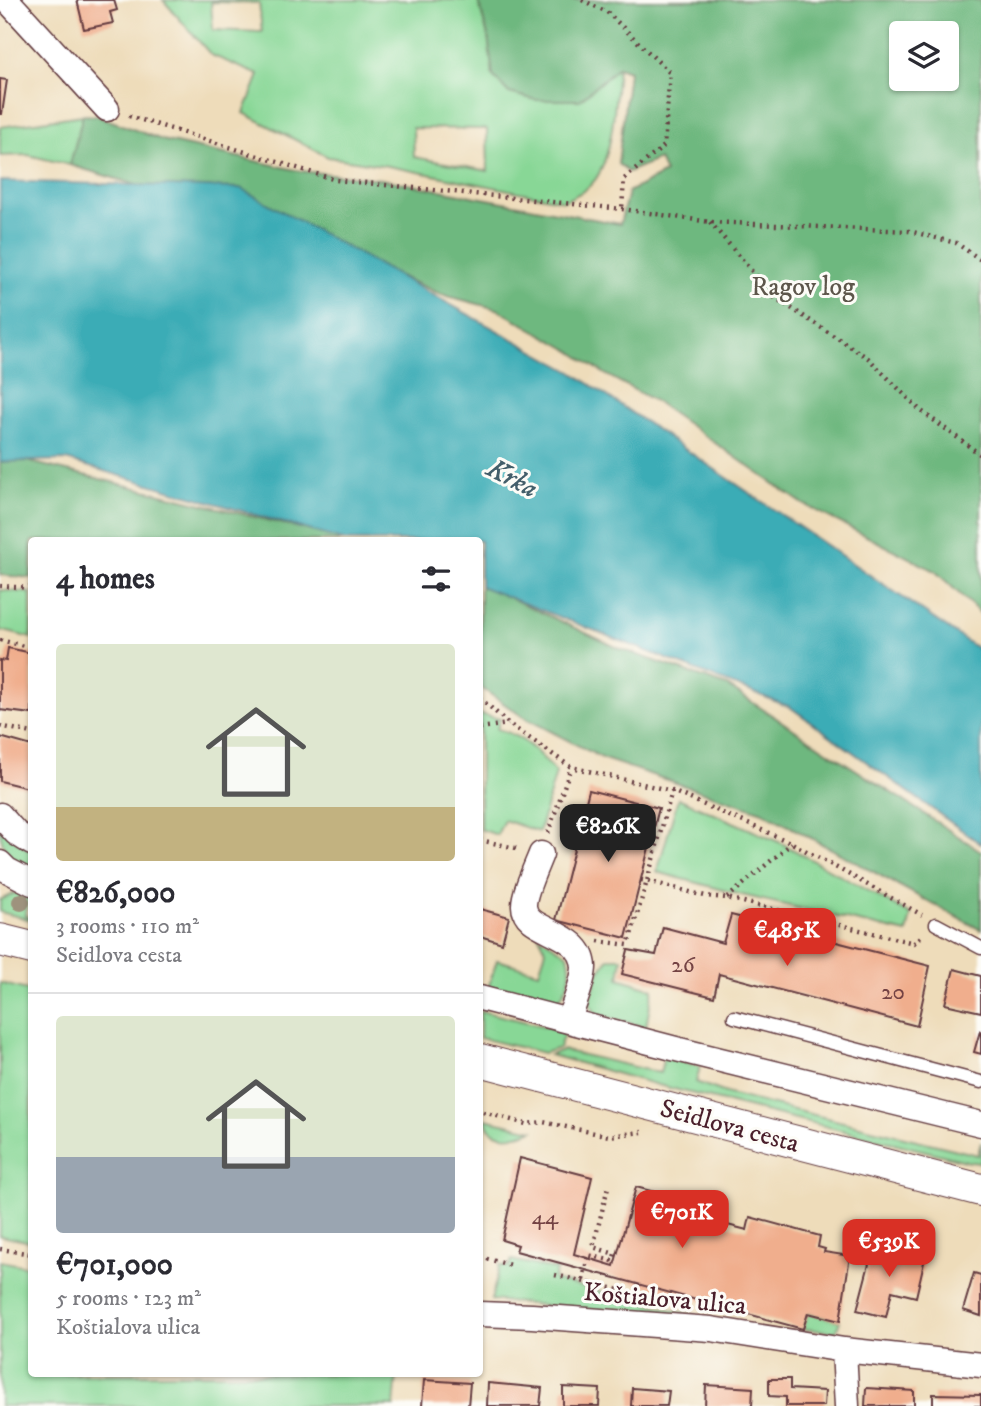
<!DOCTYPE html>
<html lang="en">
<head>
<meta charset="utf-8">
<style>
	:root { --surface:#fff; --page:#f7f7f7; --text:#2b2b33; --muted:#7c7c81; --line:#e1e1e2; --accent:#d93025 }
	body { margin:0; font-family:"IM FELL DW Pica",serif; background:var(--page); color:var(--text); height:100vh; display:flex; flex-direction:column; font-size:26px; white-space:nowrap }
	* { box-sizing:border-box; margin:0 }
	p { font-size:23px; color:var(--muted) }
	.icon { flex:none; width:38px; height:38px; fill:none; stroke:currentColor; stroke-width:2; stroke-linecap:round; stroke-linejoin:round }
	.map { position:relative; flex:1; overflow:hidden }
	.details { position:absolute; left:28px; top:537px; width:455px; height:840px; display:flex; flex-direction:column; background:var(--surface); border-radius:7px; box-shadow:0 2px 5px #0004 }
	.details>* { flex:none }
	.buttons { position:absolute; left:889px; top:21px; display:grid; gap:14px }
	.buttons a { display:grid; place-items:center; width:70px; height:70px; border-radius:7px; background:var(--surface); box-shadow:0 2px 5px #0004; font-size:35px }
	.price { position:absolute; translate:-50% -60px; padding:0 16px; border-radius:14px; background:var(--accent); color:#fff; font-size:23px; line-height:46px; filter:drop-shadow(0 2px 4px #0008) }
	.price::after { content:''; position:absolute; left:50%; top:42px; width:21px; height:16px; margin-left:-10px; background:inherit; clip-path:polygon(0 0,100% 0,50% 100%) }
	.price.selected { background:#222; color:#fff }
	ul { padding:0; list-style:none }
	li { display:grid; align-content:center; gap:14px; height:371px; padding:0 28px }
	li+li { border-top:2px solid var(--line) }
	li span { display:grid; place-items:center; height:217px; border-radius:7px; color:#555 }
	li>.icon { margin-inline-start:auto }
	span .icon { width:126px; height:126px; fill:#fffc; stroke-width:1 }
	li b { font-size:30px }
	h2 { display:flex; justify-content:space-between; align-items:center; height:84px; padding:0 28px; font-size:30px }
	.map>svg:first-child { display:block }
	.green { fill:#88d796; stroke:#697b60; stroke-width:2; fill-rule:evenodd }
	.forest { fill:#6eb87f; stroke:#5c6c55; stroke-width:2; fill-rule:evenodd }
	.water { fill:#3bacb6; stroke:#426670; stroke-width:2 }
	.building { fill:#f0ae8d }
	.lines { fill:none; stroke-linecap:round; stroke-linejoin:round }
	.service-casing { stroke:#633b40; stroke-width:15 }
	.minor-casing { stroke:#633b40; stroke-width:27 }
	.tertiary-casing { stroke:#633b40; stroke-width:34 }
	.path { stroke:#633b40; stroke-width:4.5; stroke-dasharray:2 5; stroke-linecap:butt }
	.service { stroke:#fff; stroke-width:12 }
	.minor { stroke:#fff; stroke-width:24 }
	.tertiary { stroke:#fff; stroke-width:32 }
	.tree { fill:#9e927d }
	.labels { text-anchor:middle; stroke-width:6; stroke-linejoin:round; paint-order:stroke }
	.number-label { font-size:23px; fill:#744344 }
	.park-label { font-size:26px; fill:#5d564b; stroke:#fdfcf7 }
	.street-label { font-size:26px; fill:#4a1f2b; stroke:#fdfcf7 }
	.water-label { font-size:28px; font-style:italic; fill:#435e6a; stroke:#fdfcf7 }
</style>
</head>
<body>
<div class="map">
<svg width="981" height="1406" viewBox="0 0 981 1406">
	<rect width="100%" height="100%" fill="#fdfcf7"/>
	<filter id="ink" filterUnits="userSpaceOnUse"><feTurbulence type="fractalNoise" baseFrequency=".0143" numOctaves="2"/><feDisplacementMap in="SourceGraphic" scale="14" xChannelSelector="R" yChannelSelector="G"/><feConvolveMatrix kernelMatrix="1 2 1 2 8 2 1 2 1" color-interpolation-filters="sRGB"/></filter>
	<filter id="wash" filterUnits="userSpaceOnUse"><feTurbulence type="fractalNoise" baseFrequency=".00686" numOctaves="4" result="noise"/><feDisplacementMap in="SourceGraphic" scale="28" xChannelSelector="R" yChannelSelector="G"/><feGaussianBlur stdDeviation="1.57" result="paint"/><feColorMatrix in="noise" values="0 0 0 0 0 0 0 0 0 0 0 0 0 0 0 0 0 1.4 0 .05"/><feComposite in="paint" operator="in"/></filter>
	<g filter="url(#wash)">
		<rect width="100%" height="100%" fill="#eedcba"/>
		<path class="green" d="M163,0H478L488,36L493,76L600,82L618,67C615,98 614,154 595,180C587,191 576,195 564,201L388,166L328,157L244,113L259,75L211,55ZM211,2L259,3L262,32L213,30ZM413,128L487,129L488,171L414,157Z
			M83,115L70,165L28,155L0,156V127Z
			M0,590L31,593V638L0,630Z
			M480,714L500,719L497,729C523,735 540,754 556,773L539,832L504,820L497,835L480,829Z
			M678,798L781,843L911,915L907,933L742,895L657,872Z
			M0,828L31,852V872C13,867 0,847 0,828Z
			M22,890L30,892L25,916L31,917V920L0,912V900Z
			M539,936L568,954C573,973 570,985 558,1001L547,1004L488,988L497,960L539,972L546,950Z
			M609,958H622L619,978L653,989L646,1027L597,1015L589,1003L599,972Z
			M0,983L31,991V1242L0,1236Z
			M480,1011L565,1031L559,1048L544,1053L480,1038Z
			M562,1050L660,1073L664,1056L700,1067L696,1082L729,1094L978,1155L981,1142V1163L970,1162L658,1085L550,1055Z
			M485,1119L533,1130C517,1137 490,1141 485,1119Z
			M512,1260L556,1270L554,1280L694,1315L700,1321L491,1300L500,1265L509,1267Z
			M0,1261L31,1267L32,1374H397L394,1406H0Z
			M808,1313L840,1321L836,1332L803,1329Z"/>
		<path class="forest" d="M478,0H981V614L935,571L803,504L653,400L605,374L571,351L497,309L440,294L316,239L70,165L83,115L98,116L162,140L300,171L381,179L620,224L628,192L665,173L659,159L628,172L618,164L629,71L618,67L580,100H536L509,93L493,76L488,36ZM901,33H947V79H901Z
			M10,457L353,541H32L31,578L0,575V458Z
			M480,584L618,648L727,686L981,851V930L763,812L604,759L523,717L480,687Z"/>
		<path class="water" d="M0,181L240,188L572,372L981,651V844L790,707L480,586V541H346L66,460L0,462Z"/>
		<g id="blocks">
			<path class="building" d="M77,0H114L117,10L110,12L113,23L84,29Z
				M0,79L7,80L2,114H0Z
				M8,648L32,653V714L0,710V660L6,661Z
				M0,737L32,746V789L0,781Z
				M589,790L659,808L626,938L556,920Z
				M480,909L509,917L502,943L480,936Z
				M731,915L930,966L917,1026L719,974L714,997L622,974L628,950L656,955L663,927L723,943Z
				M954,969L981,976V1012L945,1004Z
				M980,1031L981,1032V1054L974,1052Z
				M520,1158L592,1177L574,1254L614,1266L636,1187L707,1206L704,1219L747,1230L750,1217L820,1236L818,1247L825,1249L824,1252L850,1256L840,1321L808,1313L803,1329L516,1251L518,1245L502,1240Z
				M874,1245L925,1258L916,1297L892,1291L886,1317L857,1310Z
				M974,1273L981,1275V1316L963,1310Z
				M769,1379H790V1389L825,1391L824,1406H786V1397L769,1396Z
				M424,1380L470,1383L468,1406H422Z
				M488,1383L542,1388L540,1406H487Z
				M706,1385L753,1388L752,1406H705Z
				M563,1387L600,1389L599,1406H563Z
				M632,1388L669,1391L667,1406H631Z
				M866,1388L914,1391V1406H865Z
				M933,1394L981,1395V1406H933Z"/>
		</g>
	</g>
	<g filter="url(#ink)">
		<use href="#blocks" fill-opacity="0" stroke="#633b40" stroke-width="2"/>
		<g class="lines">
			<g class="service-casing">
				<path id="service" d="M936,924L981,948
					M734,1017L981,1082"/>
			</g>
			<g class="minor-casing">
				<path id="minor" d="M7,0L107,109
					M0,815L16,833L32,843
					M541,854C536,867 524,892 524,905C523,933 582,929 584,967C584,981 573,1006 569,1019
					M0,863L7,870L32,883
					M480,998L680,1050L981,1124
					M480,1314L532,1316L711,1329L844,1350L847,1406
					M844,1350L981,1365"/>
			</g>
			<g class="tertiary-casing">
				<path id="tertiary" d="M0,940L32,948
					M480,1060L981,1190"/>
			</g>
			<path class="path" d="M582,0L607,12L670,73L664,146L624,179L622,209
				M129,116L336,180L622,209L710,222L909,231L956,243L981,260
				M710,222L774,297L868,358L920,410L981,455
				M0,586L32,588
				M0,640L32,648
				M480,698L509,724L571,767L672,791L792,843L922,915
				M0,726L32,733
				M480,728L508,724
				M548,833L571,767
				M480,840L520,849
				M641,880L647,881L672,791
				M727,898L792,843
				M598,941L628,945L647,881L705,896L727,898L914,943L923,935
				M483,1112L526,1124L543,1122L609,1136L642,1132
				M0,1249L32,1254
				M480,1257L510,1265
				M555,1275L659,1299
				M583,1280L588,1255L613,1261L615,1254L593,1247L608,1187"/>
			<use href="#service" class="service"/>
			<use href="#minor" class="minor"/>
			<use href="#tertiary" class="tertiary"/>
		</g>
		<circle class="tree" cx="21" cy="902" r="9"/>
	</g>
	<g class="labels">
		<g class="number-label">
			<text x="683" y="972">26</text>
			<text x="893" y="999">20</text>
			<text x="545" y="1224">44</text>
		</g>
		<g class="park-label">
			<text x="803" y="295">Ragov log</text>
		</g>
		<g class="street-label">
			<text transform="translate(730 1125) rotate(15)" y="9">Seidlova cesta</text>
			<text transform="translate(665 1298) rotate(5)" y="9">Koštialova ulica</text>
		</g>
		<g class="water-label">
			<text transform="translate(513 477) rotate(28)" y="10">Krka</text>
		</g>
	</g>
</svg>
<div class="buttons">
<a><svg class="icon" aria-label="layers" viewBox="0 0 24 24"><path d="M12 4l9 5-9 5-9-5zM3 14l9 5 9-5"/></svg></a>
</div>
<b class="price selected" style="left:608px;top:864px">€826K</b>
<b class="price" style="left:787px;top:968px">€485K</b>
<b class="price" style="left:682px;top:1250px">€701K</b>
<b class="price" style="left:889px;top:1279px">€539K</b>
<section class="details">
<h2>4 homes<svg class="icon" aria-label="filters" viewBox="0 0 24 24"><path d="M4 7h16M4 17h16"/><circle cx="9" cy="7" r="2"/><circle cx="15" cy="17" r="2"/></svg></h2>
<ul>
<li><span style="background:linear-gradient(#dfe7d0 75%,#c2b280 0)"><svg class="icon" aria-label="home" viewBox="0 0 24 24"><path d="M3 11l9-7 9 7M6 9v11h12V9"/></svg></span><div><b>€826,000</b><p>3 rooms · 110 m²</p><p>Seidlova cesta</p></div></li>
<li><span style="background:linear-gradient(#dfe7d0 65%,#9aa5b1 0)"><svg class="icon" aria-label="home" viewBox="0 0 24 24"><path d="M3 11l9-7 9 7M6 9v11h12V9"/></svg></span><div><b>€701,000</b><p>5 rooms · 123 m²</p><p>Koštialova ulica</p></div></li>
</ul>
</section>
</div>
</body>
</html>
